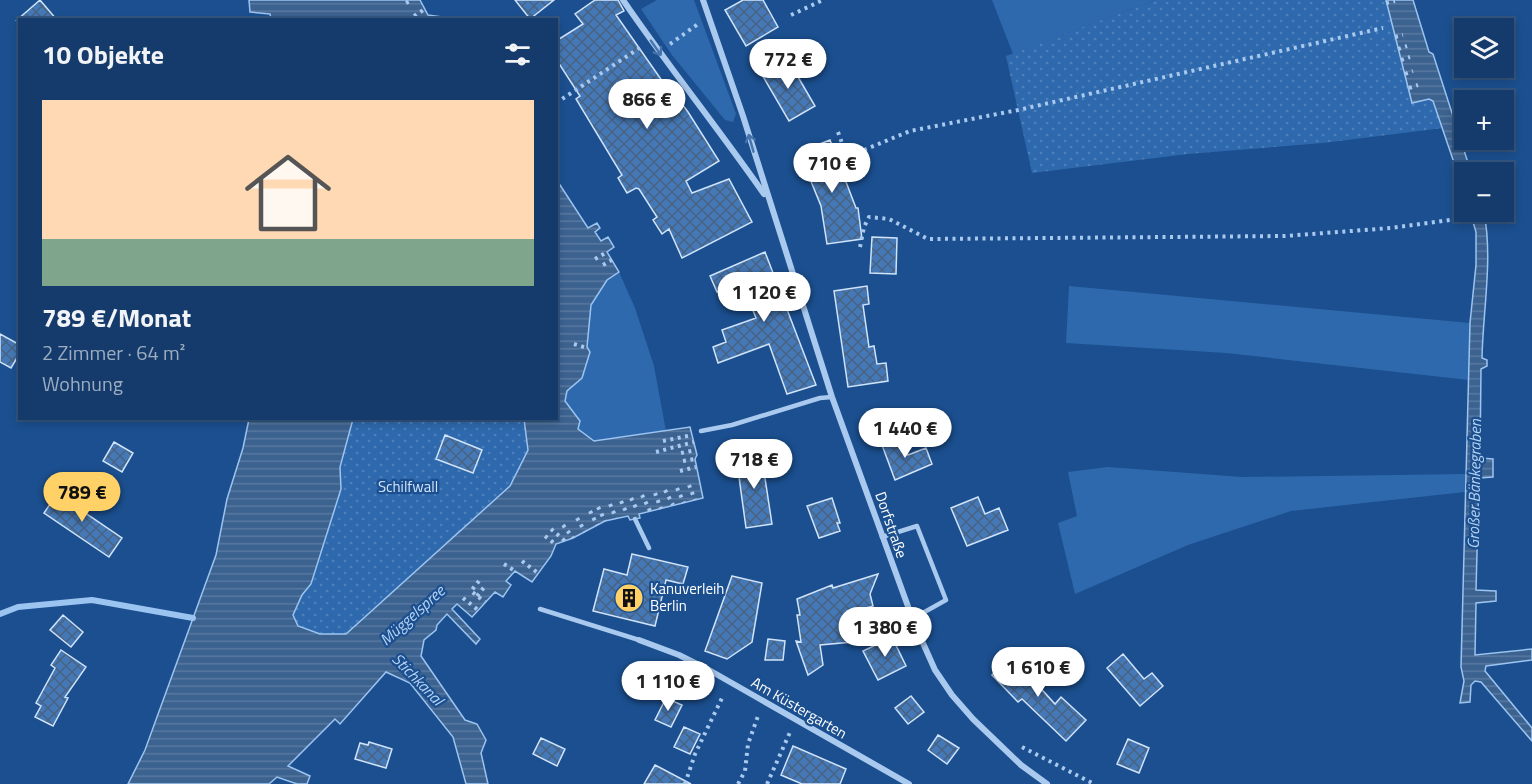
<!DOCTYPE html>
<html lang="de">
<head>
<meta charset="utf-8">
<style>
	:root { --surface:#143b6b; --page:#214673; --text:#f1f3f6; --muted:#9dadc1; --line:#33557e; --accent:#ffd166 }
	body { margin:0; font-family:"Titillium Web",sans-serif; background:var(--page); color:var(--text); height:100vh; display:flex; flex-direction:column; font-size:22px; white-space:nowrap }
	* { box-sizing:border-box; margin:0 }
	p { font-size:20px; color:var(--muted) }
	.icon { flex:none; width:33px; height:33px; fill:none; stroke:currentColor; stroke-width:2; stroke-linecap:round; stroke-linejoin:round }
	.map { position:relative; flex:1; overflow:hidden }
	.panel { position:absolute; left:18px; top:18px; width:540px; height:402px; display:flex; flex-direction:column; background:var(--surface); border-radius:0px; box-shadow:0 3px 9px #0003,0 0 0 2px var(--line) }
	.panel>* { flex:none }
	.buttons { position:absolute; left:1454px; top:18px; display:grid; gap:12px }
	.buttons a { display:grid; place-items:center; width:60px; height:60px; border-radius:0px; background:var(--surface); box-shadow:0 3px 9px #0003,0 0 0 2px var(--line); font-size:30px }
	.price { position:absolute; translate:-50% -51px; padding:0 14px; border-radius:21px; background:#fff; color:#222; font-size:20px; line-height:39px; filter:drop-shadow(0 2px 3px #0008) }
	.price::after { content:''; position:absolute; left:50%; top:36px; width:18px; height:14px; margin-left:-9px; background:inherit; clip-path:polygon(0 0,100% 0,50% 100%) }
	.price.on { background:var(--accent); color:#111 }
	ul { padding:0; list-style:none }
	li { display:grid; align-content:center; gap:12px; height:318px; padding:0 24px }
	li+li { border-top:2px solid var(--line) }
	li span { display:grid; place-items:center; height:186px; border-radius:0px; color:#555 }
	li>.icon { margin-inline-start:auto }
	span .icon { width:108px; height:108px; fill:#fffc; stroke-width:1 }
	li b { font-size:26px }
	h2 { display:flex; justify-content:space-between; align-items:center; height:72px; padding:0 24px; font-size:26px }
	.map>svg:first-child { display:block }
	.grass { fill:#2e69ad }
	.park { fill:url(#park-dots) }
	.water { fill:url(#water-rules); stroke:#9cc4f0; stroke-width:1.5 }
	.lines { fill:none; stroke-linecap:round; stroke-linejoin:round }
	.stream { stroke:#9cc4f0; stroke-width:6 }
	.building { fill:url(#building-cross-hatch); stroke:#cfe3fa; stroke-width:1.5 }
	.path { stroke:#a9c9ee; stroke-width:4; stroke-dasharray:3 4.5; stroke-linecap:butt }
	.lane { stroke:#a9c9ee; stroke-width:4.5 }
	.street { stroke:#a9c9ee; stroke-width:6 }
	.oneway { stroke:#4674ac }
	.labels { text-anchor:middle; stroke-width:4.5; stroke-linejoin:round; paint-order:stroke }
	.park-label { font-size:15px; fill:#cfe3fa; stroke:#1b4f8f }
	.street-label { font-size:15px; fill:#fff; stroke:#1b4f8f }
	.poi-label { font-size:15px; fill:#fff; stroke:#1b4f8f; text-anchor:start }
	.water-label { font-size:16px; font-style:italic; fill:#b5d3f5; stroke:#1b4f8f }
</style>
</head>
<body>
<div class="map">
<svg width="1532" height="784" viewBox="0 0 1532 784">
	<defs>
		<pattern id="park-dots" width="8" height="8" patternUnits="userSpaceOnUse" patternTransform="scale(1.5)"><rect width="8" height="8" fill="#2e69ad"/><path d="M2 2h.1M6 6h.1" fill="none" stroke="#4d80b9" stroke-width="1.8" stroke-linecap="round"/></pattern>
		<pattern id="water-rules" width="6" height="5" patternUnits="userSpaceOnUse" patternTransform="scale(1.5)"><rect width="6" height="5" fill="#3c6290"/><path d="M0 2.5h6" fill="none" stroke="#597aa1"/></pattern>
		<pattern id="building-cross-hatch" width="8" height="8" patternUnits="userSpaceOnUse" patternTransform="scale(1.5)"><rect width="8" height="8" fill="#4478b7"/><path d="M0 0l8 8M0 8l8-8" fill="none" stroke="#486282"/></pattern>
	</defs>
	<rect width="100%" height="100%" fill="#1b4f8f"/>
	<path class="grass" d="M657,0H694L736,114L733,122L725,120L672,55L641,9Z
		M992,0H1155L1013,54Z
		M619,272L635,308L654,366L666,431L594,441L577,429L565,401L567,391L582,378L590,352L587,348L591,305L607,280Z
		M1069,286L1470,323L1469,380L1226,353L1066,343Z
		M1108,467L1242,477L1466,474L1465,492L1291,511L1188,545L1075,594L1058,523L1077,516L1068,472Z"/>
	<path class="park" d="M1155,0H1386L1412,103L1429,99L1433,101L1443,128L1323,143L1188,154L1032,173L1006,56Z
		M353,419H524L528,450L510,486L346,635L320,634L298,626L293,615L302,595L311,584L341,489L340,467Z"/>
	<path class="water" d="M249,0H420L428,15L442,17L443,19H271L270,14L250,12Z
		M1386,0H1413L1429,52L1433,54L1471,172H1464V192L1433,101L1429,99L1412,103Z
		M560,185L588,228L597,223L600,228L595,232L601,241L608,237L614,247L607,252L619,272L607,280L591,305L587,347L590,352L582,378L567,391L565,401L580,421L578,429L594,441L690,427L697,455L695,459L703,498L639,514L640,518L630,520L628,516L605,521L573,538L556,544L551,556L532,582L515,571L506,581L511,585L503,597L495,592L472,617L457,604L452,609L480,639L476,644L447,614L437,625L436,630L424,640L421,656L465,720L477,724L486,740L481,753L488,784H466L453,737L410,683L386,672L340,724L335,719L288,766L310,776L307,784H297L277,777L269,784H128L145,750L216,555L227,499L243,448L249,419H353L340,467L341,489L311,584L302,595L293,615L298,626L320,634H346L510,486L528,450L524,419L556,418V188Z
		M1470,212H1484C1493,260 1483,309 1482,358L1487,360V366L1481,369L1480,458L1493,459V477L1479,478L1476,590L1496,591V601L1476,603L1475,655L1532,649V660L1486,666L1485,671L1532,728V741L1481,682L1475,681L1471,685L1470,702L1460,703L1464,681L1461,667L1463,591L1470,323L1476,265V232Z"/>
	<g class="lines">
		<path class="stream" d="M0,614L18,607L92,600L193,618"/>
	</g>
	<path class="building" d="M40,0L57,20H17Z
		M515,0H554L530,19Z
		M595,0H618L624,11L616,15L679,105L682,104L688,112L719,161L686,181L692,193L729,179L752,222L682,258L669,229L662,234L653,220L657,217L639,189L636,188L627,193L618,178L622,175L576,99L580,96L556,59V41L583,24L575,14Z
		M743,0H763L778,27L746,46L725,10Z
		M787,58L815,106L789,121L761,73Z
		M830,140L856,208H858L862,239L827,244L821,206L799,152Z
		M872,237L897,238L896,274L870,273Z
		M765,252L816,385L787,394L769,344L718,363L713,347L726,342L722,330L756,318L741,281L717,292L710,276Z
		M867,286L869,304L863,305L869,347L874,346L877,364L886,363L888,381L848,387L834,291Z
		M0,334L20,345V353L11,368L0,362Z
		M445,435L482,450L473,473L436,459Z
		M902,438L908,455L926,448L932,464L895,480L882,445Z
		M114,442L133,453L122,472L103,461Z
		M761,452L772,524L746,528L736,455Z
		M61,488L82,502L78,508L122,538L109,557L44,513Z
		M978,497L985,514L999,508L1008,530L967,546L951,508Z
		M832,498L840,523H837L840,531L819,538L807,506Z
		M632,554L688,567L683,584L666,580L655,626L593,611L604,569L627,575Z
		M878,574L870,594L873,606L862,609L864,641L820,645L823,665L808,675L796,641L801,642L797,615H800L797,599L832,585L833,588Z
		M732,576L762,583L752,642L727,659L705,651Z
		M63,615L83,632L71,647L50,630Z
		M892,637L906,666L878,680L863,651Z
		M768,639L785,641L783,660H765Z
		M61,650L86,667L65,697L68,698L53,726L35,717L41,706L36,703L55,668L51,665Z
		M1123,654L1144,679L1152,673L1163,686L1140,706L1107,668Z
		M1011,657L1028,659L1026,672L1055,704L1061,697L1086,720L1066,741L1022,699L1018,702L992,675Z
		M911,696L924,712L908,724L895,708Z
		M666,698L682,705L671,727L655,720Z
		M684,727L700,734L690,754L674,747Z
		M938,735L959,748L947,764L928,750Z
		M541,738L565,749L557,766L533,754Z
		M1128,739L1149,748L1139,773L1117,764Z
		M369,742L392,749L386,768L355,759L360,743L368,745Z
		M793,746L846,769L840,784H802L781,775Z
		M655,765L691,784H644Z"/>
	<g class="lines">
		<path class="path" d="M406,3L412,0
			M1386,3L1395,1
			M791,15L823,0
			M414,16L425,9
			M437,20L442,17
			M1395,37L1403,35
			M670,44L698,24
			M1398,49L1407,46
			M1401,60L1410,57
			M1405,74L1413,71
			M1409,88L1418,85
			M556,103L641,47
			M838,132L847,157L910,131L1018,110L1383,28
			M860,247L864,227L869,217L889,219L928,239L1285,236L1391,228L1472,217
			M595,259L607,252
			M603,265L612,260
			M574,344L587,348
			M663,441L692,435
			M656,452L694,442
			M681,453L696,450
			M683,461L695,459
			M680,471L696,467
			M689,485L695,500
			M677,488L684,503
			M665,490L673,505
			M655,493L661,509
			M642,495L650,511
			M631,498L636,508
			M621,501L627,514
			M610,504L616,518
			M598,507L605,521
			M590,511L597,525
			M577,518L585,532
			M563,525L573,538
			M551,529L565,541
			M545,536L555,544
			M522,561L538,573
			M504,564L515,571
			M479,581L471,591L485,602
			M477,596L486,585
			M463,598L478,610
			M1022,747L1094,784
			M685,784L695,754L723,696
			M738,784L745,771L748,744L758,716
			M767,784L791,730"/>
		<path class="lane" d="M701,431L732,425L820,398L832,397
			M635,519L649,548
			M882,537L917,526L946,600L912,619
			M540,609L639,640"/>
		<path class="street" d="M623,0C668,66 718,128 764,194
			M703,0L743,116L832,397L914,623L935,670L952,695L973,719L1021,765L1047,784
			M639,640L679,655L709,670L909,784"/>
	</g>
	<defs><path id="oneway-shaft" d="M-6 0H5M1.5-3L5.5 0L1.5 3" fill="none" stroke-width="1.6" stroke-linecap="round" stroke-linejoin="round" transform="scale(1.5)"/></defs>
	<g class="oneway">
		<use href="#oneway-shaft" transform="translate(656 48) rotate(55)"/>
		<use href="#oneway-shaft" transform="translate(751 143) rotate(-106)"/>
	</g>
	<defs>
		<g id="building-disc" transform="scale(1.5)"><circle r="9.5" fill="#ffd166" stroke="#1b4f8f"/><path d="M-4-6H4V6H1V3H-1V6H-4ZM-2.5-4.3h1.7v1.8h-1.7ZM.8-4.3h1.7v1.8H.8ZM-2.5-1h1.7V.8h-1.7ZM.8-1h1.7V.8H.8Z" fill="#111"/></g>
	</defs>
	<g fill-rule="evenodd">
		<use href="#building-disc" x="629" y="598"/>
	</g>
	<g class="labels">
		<g class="park-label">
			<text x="408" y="492">Schilfwall</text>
		</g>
		<g class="street-label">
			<text transform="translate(891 525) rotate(71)" y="5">Dorfstraße</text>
			<text transform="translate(799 708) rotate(30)" y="5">Am Küstergarten</text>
		</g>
		<g class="poi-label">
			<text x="650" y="594">Kanuverleih<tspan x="650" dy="17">Berlin</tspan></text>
		</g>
		<g class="water-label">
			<text transform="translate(1474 484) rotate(-89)" y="6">Großer Bänkegraben</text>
			<text transform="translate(412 615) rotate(-42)" y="6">Müggelspree</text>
			<text transform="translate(418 679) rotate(46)" y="6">Stichkanal</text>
		</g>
	</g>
</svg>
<div class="buttons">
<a><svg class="icon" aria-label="layers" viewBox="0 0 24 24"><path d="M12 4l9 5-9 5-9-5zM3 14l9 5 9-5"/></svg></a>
<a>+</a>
<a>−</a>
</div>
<b class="price" style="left:788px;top:90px">772 €</b>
<b class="price" style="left:647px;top:130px">866 €</b>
<b class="price" style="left:832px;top:194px">710 €</b>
<b class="price" style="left:764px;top:323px">1 120 €</b>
<b class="price" style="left:905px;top:459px">1 440 €</b>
<b class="price" style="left:754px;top:490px">718 €</b>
<b class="price on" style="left:82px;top:523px">789 €</b>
<b class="price" style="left:885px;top:658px">1 380 €</b>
<b class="price" style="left:1038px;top:698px">1 610 €</b>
<b class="price" style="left:668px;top:712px">1 110 €</b>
<section class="panel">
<h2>10 Objekte<svg class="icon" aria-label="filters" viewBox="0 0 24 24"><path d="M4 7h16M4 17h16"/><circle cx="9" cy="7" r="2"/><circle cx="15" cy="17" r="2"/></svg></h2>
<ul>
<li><span style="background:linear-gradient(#ffd9b3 75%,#7fa58c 0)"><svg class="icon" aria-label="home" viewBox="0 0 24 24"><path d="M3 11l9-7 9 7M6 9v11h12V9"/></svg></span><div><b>789 €/Monat</b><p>2 Zimmer · 64 m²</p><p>Wohnung</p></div></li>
</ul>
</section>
</div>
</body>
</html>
